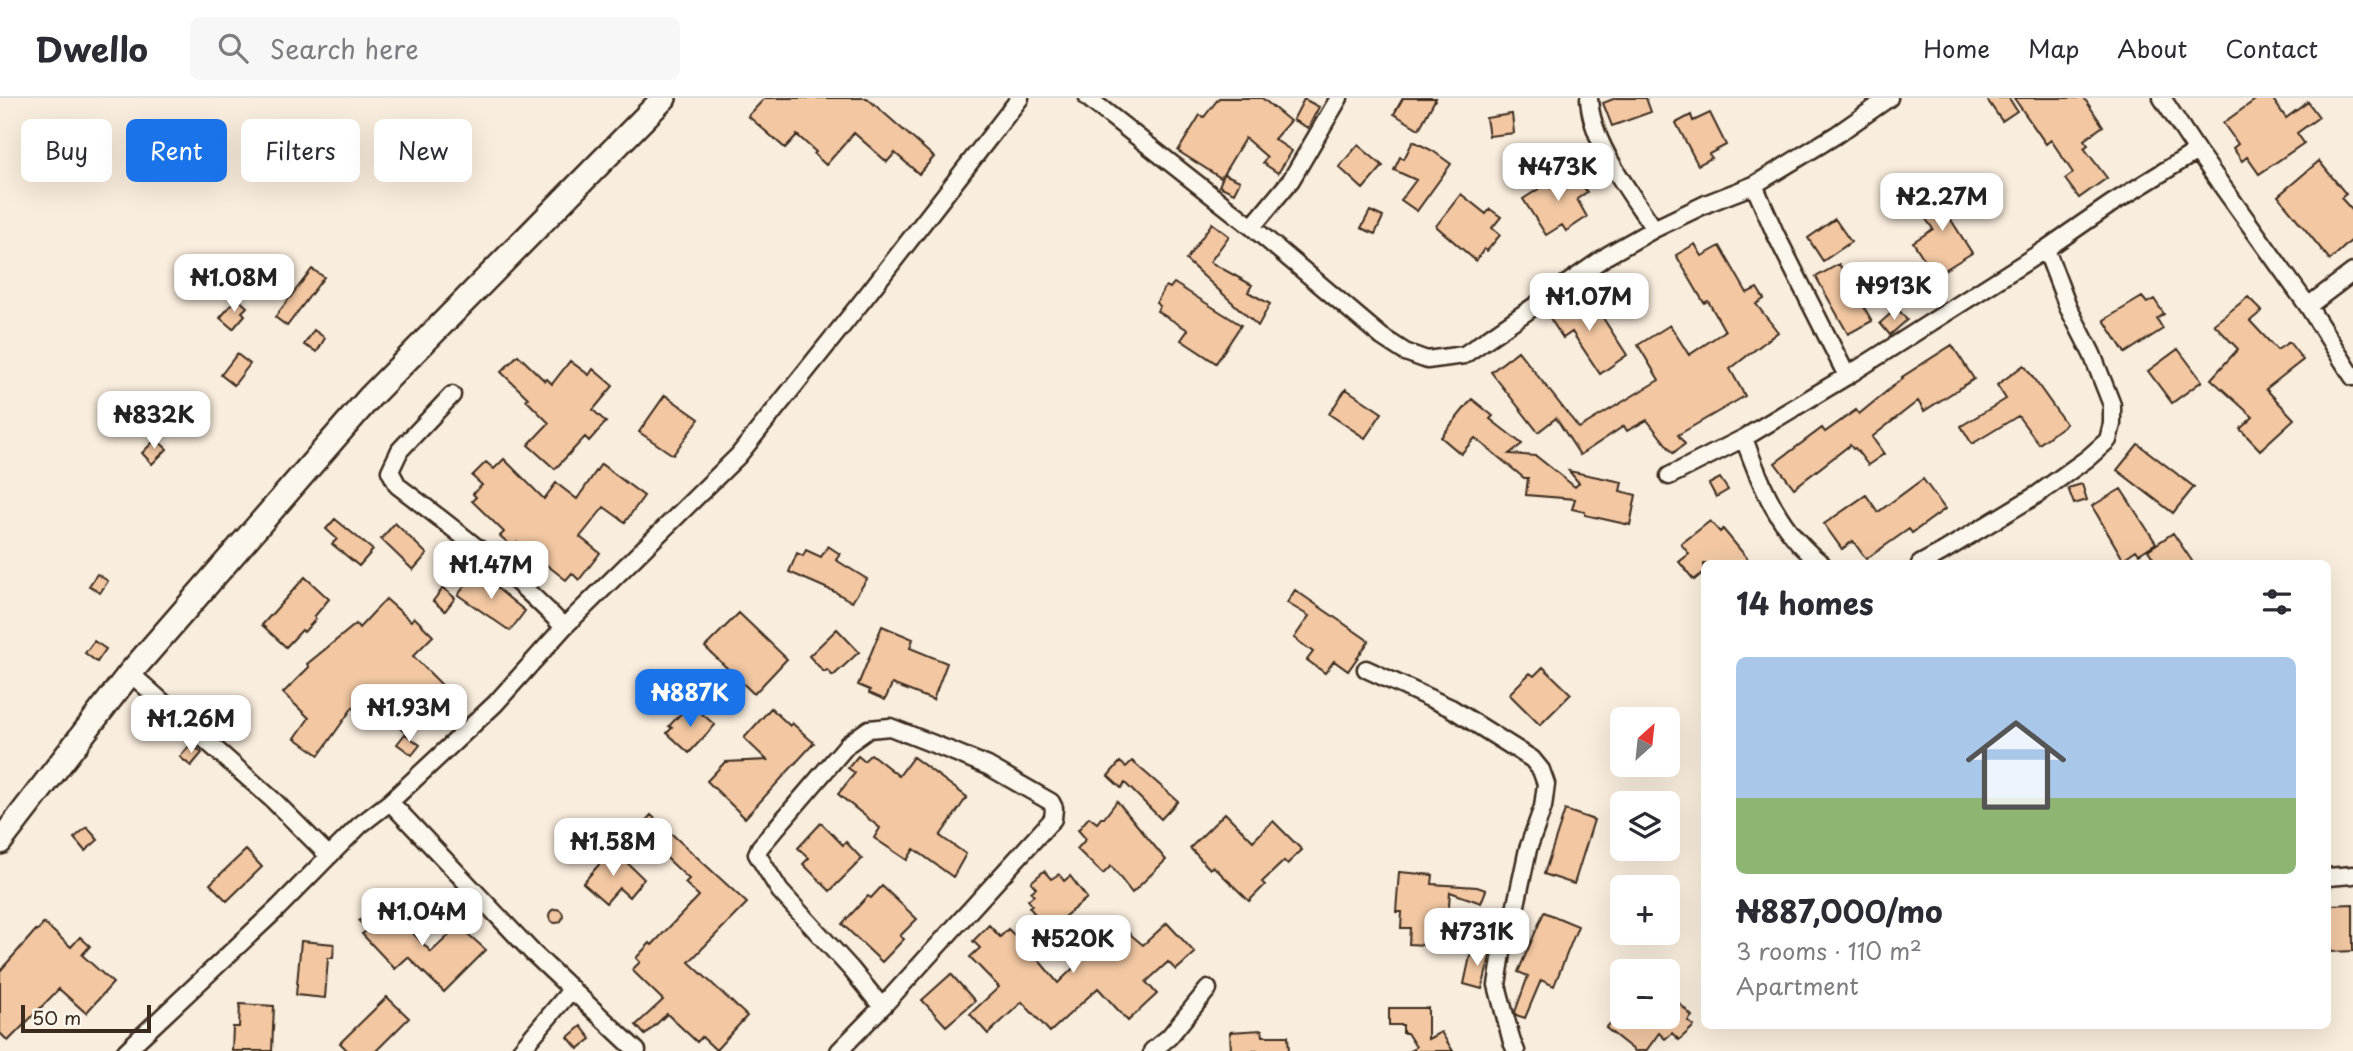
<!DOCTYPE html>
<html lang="en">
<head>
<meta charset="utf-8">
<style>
	:root { --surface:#fff; --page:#f7f7f7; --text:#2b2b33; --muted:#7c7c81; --line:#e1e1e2; --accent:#1a73e8 }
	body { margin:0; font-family:"Playpen Sans",sans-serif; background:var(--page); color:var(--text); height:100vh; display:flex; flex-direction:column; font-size:26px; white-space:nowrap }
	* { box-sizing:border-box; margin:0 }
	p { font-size:23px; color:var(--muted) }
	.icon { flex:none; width:38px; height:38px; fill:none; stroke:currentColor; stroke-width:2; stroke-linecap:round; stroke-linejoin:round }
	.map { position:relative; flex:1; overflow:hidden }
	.panel { position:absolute; left:1701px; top:462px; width:630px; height:469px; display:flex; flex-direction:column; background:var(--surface); border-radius:10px; box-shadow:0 7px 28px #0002 }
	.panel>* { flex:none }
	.hud { position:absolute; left:21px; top:21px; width:665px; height:63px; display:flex; gap:14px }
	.needle { width:46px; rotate:27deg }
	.fabs { position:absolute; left:1610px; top:609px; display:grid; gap:14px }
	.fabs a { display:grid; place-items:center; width:70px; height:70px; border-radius:10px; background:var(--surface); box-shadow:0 7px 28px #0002; font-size:35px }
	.scale { position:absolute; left:21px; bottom:18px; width:130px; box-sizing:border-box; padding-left:7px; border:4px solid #3b2a1e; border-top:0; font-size:19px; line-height:24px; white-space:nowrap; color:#3b2a1e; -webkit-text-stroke:5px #fbf7ec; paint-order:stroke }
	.price { position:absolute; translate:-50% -60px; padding:0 16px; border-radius:14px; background:#fff; color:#222; font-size:23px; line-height:46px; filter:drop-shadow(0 2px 4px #0008) }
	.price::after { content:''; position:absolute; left:50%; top:42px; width:21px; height:16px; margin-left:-10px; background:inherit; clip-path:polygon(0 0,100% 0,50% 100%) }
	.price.selected { background:var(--accent); color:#fff }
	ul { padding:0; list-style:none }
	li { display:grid; align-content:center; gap:14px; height:371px; padding:0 35px }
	li span { display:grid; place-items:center; height:217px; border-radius:10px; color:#555 }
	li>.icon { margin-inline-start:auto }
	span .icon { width:126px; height:126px; fill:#fffc; stroke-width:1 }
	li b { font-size:30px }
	h2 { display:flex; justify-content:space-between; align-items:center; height:84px; padding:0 35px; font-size:30px }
	.pill { padding:0 24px; border-radius:10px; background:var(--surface); box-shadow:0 7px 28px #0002; font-size:24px; line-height:63px }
	.pill.selected { background:var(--accent); color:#fff }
	header { display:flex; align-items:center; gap:42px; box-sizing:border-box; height:98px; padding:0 35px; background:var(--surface); border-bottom:2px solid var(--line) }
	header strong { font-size:33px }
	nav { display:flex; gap:38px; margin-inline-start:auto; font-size:24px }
	.search { width:490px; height:63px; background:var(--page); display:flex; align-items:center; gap:18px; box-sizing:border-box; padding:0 24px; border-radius:10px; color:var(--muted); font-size:26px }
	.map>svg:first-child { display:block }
	.building { fill:#f2c7a2; stroke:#3b2a1e; stroke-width:2 }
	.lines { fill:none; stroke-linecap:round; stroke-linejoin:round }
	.street-casing { stroke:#3b2a1e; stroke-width:21 }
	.secondary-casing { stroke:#3b2a1e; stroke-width:28 }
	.street { stroke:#fbf7ec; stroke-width:16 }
	.secondary { stroke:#fbf7ec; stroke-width:23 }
</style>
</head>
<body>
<header>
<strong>Dwello</strong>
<div class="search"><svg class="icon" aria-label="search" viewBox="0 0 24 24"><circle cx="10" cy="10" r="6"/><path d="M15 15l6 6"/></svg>Search here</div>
<nav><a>Home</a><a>Map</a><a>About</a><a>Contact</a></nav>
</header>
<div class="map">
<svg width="2353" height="953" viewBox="0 0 2353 953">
	<rect width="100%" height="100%" fill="#f9eddd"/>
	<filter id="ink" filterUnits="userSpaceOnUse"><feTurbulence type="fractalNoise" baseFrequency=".0143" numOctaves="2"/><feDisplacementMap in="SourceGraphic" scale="14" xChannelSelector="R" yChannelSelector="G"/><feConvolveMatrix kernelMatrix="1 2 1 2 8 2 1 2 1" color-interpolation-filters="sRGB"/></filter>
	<g filter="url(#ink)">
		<path class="building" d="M765,0H867L934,59L919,76L895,55L887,64L854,35L826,67L814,56L816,54L797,37L785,50L748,18Z
			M1219,0H1262L1290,23L1274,41L1292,53L1278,75L1263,65L1267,59L1245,40L1221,80L1178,53L1200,17L1204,19Z
			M1403,0H1436L1419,31L1394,16Z
			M1616,0H1646L1651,14L1612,28L1603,5Z
			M1986,0H2009L2017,13L2002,23Z
			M2014,0H2084L2103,28L2084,42L2088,47L2084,50L2107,80L2079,100L2065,81L2073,75L2051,42L2046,46Z
			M2258,0H2272L2286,20L2308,4L2319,19L2297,35L2304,45L2259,76L2247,59L2242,63L2233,50L2238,46L2223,25Z
			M1304,1L1319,9L1308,30L1293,22Z
			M1710,15L1726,47L1709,56L1712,60L1698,67L1676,25L1691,17L1693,23Z
			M1512,16L1514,35L1489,38L1486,20Z
			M1413,43L1433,53L1451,66L1417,113L1401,102L1416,82L1394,72L1400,59L1404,61Z
			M1358,47L1383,68L1363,91L1339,69Z
			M2319,63L2346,96L2341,100L2353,113V141L2330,162L2278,98Z
			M1571,70L1587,94L1577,101L1587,119L1566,133L1562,127L1546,137L1523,101Z
			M1224,76L1240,83L1234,95L1219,88Z
			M1951,87L1964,105L1948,117L1972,155L1935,178L1913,144L1933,131L1918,110Z
			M1461,96L1486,116L1490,111L1501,119L1492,130L1500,137L1487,153L1484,151L1476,163L1436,128Z
			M1370,113L1383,119L1375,136L1361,130Z
			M1835,121L1851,144L1823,163L1808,140Z
			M1212,125L1229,138L1210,164L1252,187L1248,194L1270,206L1258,228L1186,162Z
			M1695,146L1702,158L1720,148L1747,195L1757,190L1764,201L1756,206L1778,234L1730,271L1745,298L1678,337L1685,346L1673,355L1647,322L1627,333L1624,328L1580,357L1556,320L1538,334L1491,274L1518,253L1579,330L1659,282L1638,247L1670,227L1689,257L1725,233L1708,203L1704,205L1676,157Z
			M1839,166L1872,223L1848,236L1816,179Z
			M312,171L324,179L287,228L275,219Z
			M1174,185L1241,227L1216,265L1181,242L1188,232L1157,213L1160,208L1156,205L1166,188L1170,190Z
			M2142,199L2147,205L2154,201L2164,216L2157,221L2163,231L2125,255L2104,222Z
			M2248,199L2262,213L2250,223L2277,252L2289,244L2303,262L2266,291L2294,321L2260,352L2240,331L2253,319L2211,281L2238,251L2214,226Z
			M237,200L247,209L242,214L245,217L233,231L220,220Z
			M1590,200L1627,257L1600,276L1572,234L1563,240L1546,214L1560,204L1567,215Z
			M1897,210L1907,222L1890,237L1880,225Z
			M314,232L325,240L317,254L304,247Z
			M1952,247L1974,281L1924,313L1918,303L1872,339L1884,356L1868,367L1855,350L1853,351L1850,347L1794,390L1775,365L1822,330L1825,334L1856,312L1859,316L1903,280L1902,279Z
			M2178,251L2202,283L2172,305L2148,273Z
			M237,256L250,266L234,287L221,277Z
			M518,257L545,283L547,281L552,286L570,263L589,277L593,271L613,288L593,312L606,324L589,343L585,339L555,371L528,347L549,325L526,302L528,300L501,274Z
			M2024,267L2066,326L2039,346L2018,318L1972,346L1961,328L2006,301L1997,287Z
			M1346,291L1382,315L1365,340L1329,316Z
			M665,297L699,321L673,357L639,334Z
			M1472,301L1493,318L1490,321L1522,346L1509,356L1536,358L1575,389L1579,385L1569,373L1622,384L1620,393L1636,397L1630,427L1585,417V414L1572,411L1575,401L1526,397L1528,380H1524L1475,340L1461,356L1441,339Z
			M156,341L167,351L152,366L142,355Z
			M2138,346L2194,389L2173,415L2117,372Z
			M504,361L544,401L556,385L577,401L601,366L644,398L625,424L604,409L580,439L600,455L579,482L572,475L566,482L517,444L513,449L500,438L504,434L472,403L476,399L473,396L482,387L472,378L486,364L494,371Z
			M1720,380L1728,392L1716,399L1709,386Z
			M1923,381L1945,411L1912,435L1909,431L1866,461L1853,443L1842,451L1824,426L1866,397L1878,414Z
			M2082,386L2087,402L2074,406L2068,390Z
			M2121,391L2156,445L2139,456L2136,452L2123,461L2092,408Z
			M335,421L373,452L359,468L332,446L337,441L326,431Z
			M1710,423L1720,434L1723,431L1752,466H1704V474L1694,482L1679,464L1689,456L1681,446Z
			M395,425L427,456L413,472L381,441Z
			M2173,435L2194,466H2157L2148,452Z
			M828,448L840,456L836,462L867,481L852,504L835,494L789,474L797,455L803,458L806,452L821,459Z
			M476,473L525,513L510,533L458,497Z
			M97,476L108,483L100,495L89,488Z
			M305,479L329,501L314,519L316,521L304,534L302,532L286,549L262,527Z
			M443,490L455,500L445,513L433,503Z
			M1295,492L1369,543L1348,573L1334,563L1325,575L1307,562L1313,554L1294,540L1309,518L1287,505Z
			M386,501L411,523L414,519L433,538L413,558L445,590L403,633L371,602L365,610L360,606L356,612L353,609L319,657L295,640L309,620L283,595L309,569L307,566L356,526L359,530Z
			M739,515L787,561L754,596L705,549Z
			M882,528L913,541L910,550L947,565L933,602L892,586L885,602L869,595L870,592L858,587Z
			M837,531L859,554L833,578L827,572L824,574L809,558Z
			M94,543L106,551L97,564L85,555Z
			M1543,569L1571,596L1540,627L1509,596L1530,575L1534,578Z
			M693,608L715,627L689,655L667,635L672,630L669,628L684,612L686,615Z
			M771,610L790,628L792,625L814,645L745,720L707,683L725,664L767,662L744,640Z
			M405,636L420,647L412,657L397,646Z
			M191,646L202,655L191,668L180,659Z
			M871,656L899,678L913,659L967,699L940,738L966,756L953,779L914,751L907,762L874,740L880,730L838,696L855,675L848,670L858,658L864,663Z
			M1132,663L1178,703L1161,721L1125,685L1121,690L1108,678L1120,664L1126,669Z
			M1117,703L1166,762L1132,795L1111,768L1103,776L1077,751L1086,741L1078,732L1089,719L1097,725L1101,720H1104Z
			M1565,712L1594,722L1574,786L1544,776Z
			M1225,715L1253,743L1273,723L1302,752L1287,766L1284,763L1262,784L1265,787L1249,803L1213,768L1210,771L1190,750Z
			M651,717L747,805L689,864L747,918L716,952L702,939L697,944L667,916L645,937L636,927L663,902L632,872L640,864L636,860L650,845L652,847L699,798L685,785L689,781L637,732Z
			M821,725L843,747L846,744L862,761L830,793L803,766L809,760L798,750Z
			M87,729L98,742L85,753L74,740Z
			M246,752L262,769L227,803L210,786Z
			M615,753L644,781L629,799L619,790L606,805L583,785L602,763L604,765Z
			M1044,773L1051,781L1059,776L1064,783L1070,778L1087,800L1048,832L1029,809L1032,807L1028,802L1034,797L1031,794L1036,790L1031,784Z
			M1399,774L1433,777L1432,786L1477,789L1486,792L1481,805L1450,794L1447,834L1426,832L1425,847L1409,846L1410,830H1401L1402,814H1396Z
			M882,788L917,821L900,838L904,841L882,864L842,826L868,798L871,800Z
			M2353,806V853L2331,854L2328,807Z
			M549 818a7 7 0 1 1 14 0a7 7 0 1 1-14 0Z
			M372,811L381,819L390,811L431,854L459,828L486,852L444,894L408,859L395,871L362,836L368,832L359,823Z
			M1544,814L1578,828L1554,888L1541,882L1525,920L1516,917L1515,914L1528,878L1518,874Z
			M44,825L71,849L80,839L90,848L82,857L113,885L86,915L59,891L8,943L0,935V873L36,832L37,833Z
			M1167,825L1195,855L1176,872L1168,864L1146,884L1157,896L1128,923L1098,890L1050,934L1022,904L988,936L970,916L999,889L970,859L980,850L973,843L989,827L1000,839L1008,831L1031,853L1058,885L1118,826L1143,847Z
			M301,843L334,846L333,860H328L325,900L296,897Z
			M1472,849L1491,854L1482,891L1464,886Z
			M951,876L975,903L946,928L922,902Z
			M1668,894L1692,918L1688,923L1694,928L1679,942L1672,935L1665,941L1659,935L1646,953H1635L1606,930L1618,916L1621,919H1668Z
			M387,899L409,920L376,953H348L340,945Z
			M240,906L274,908L272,953H232L233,929H239Z
			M1389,910H1428V941L1441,934L1453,953H1410L1416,949L1407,935H1403V927H1389Z
			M581,928L591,941L578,951L568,939Z
			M1262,932L1263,938H1288L1289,953H1231L1230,934Z"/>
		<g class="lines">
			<g class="street-casing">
				<path id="street" d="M1088,0L1252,129L1382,239L1405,254L1427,262L1464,257L1608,157L1654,131L1708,105L1754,87L1836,37L1889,0
					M1589,0C1591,45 1630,94 1654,131
					M2162,0L2197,53L2308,208L2353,279
					M1754,87L1775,135L1847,278
					M1252,129L1291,82L1339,0
					M2308,208L2353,174
					M452,297L400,352L390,373L398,388C456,432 514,477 564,529
					M1744,340C1761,388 1780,434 1822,466
					M1669,378L1744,340L1847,278L2046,151L2111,106L2197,53
					M1920,466L1942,454L2038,396L2088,360L2108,342L2112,326V307L2092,256L2068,209L2046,151
					M1366,571L1451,610L1532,661L1541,672L1546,686L1543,709L1528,751L1513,821L1502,855L1497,887L1512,944L1516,953
					M390,704L532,854L637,953
					M329,758L360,727L390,704L495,606L564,529L738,358L867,197L1020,0
					M2328,779L2353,777
					M126,953L278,810L329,758L274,703L130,575
					M520,953L572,891
					M839,953L882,909L851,871L780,793L757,756L760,749L848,646L869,631L890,629L954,654L988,668L1051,704L1054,710L1053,721L882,909
					M1152,953L1169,939L1208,891"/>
			</g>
			<g class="secondary-casing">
				<path id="secondary" d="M0,744L130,575L370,299L664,0"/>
			</g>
			<use href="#street" class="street"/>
			<use href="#secondary" class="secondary"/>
		</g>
	</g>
</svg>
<div class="fabs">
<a><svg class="needle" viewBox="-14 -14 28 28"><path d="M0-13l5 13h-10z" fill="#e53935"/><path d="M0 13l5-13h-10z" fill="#7c7c81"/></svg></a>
<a><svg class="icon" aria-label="layers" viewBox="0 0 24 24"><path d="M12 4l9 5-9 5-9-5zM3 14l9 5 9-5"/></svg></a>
<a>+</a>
<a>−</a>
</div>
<div class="scale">50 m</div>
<b class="price" style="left:1558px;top:105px">₦473K</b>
<b class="price" style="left:1942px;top:135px">₦2.27M</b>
<b class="price" style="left:234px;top:216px">₦1.08M</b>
<b class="price" style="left:1894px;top:224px">₦913K</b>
<b class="price" style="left:1589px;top:235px">₦1.07M</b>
<b class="price" style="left:154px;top:353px">₦832K</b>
<b class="price" style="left:491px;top:503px">₦1.47M</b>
<b class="price selected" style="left:690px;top:631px">₦887K</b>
<b class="price" style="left:409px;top:646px">₦1.93M</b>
<b class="price" style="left:191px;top:657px">₦1.26M</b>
<b class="price" style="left:613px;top:780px">₦1.58M</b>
<b class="price" style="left:422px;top:850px">₦1.04M</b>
<b class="price" style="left:1477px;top:870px">₦731K</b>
<b class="price" style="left:1073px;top:877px">₦520K</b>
<div class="hud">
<a class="pill">Buy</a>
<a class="pill selected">Rent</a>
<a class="pill">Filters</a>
<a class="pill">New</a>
</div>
<section class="panel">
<h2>14 homes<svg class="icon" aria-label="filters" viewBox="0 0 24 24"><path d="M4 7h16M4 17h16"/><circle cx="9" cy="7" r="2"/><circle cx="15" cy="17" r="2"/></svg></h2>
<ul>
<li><span style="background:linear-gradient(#a9c7e8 65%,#8fb573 0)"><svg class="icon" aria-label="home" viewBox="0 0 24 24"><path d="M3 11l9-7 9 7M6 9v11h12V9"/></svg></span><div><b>₦887,000/mo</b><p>3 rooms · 110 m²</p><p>Apartment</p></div></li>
</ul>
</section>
</div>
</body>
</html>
